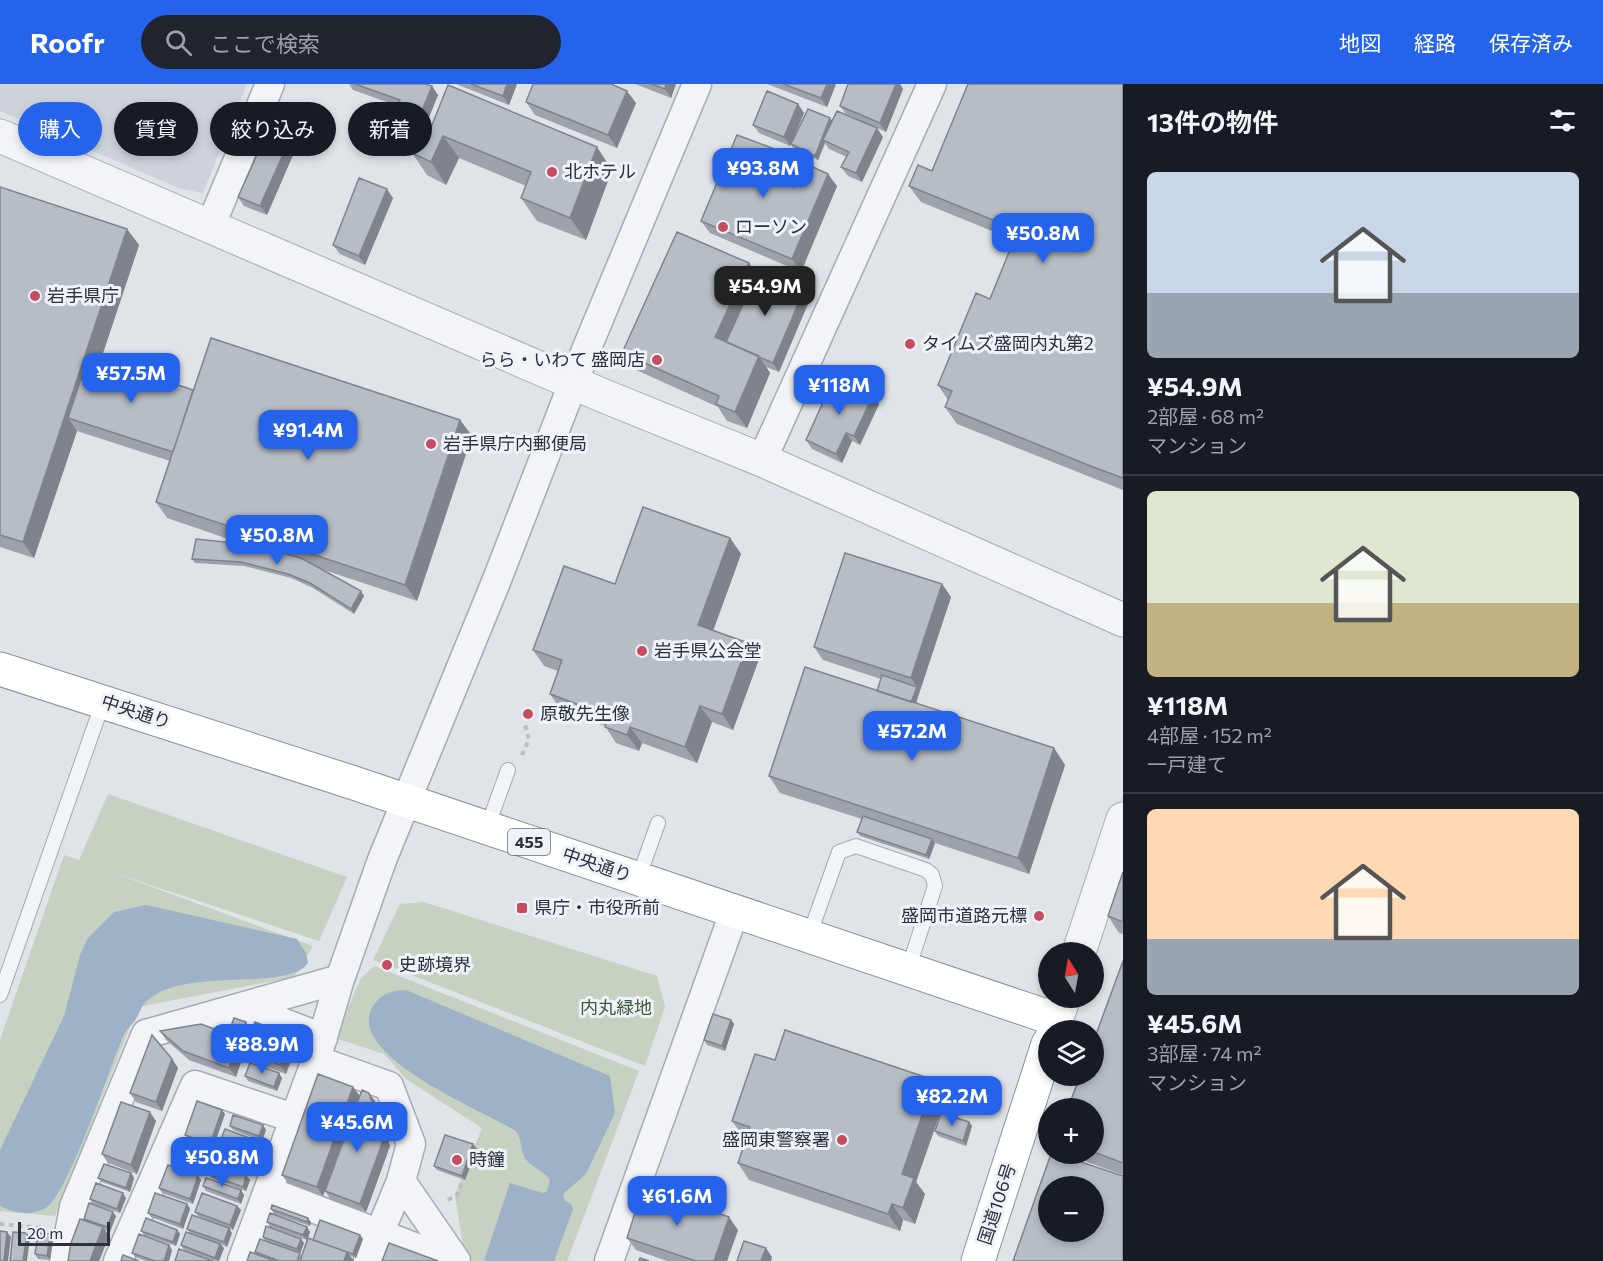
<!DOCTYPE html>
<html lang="ja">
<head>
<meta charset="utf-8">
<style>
	:root { --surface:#171b24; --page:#20242c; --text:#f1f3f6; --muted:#9ea1a6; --line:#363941; --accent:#2563eb }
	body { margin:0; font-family:Commissioner,"Noto Sans JP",sans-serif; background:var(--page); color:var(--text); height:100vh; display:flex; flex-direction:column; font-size:22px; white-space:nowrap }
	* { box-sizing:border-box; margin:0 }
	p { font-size:20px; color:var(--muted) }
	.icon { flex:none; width:33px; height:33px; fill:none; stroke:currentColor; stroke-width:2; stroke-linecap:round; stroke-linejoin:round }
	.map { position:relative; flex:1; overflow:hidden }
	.details { display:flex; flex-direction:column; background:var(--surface); width:480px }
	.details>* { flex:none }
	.guide { position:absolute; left:18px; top:18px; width:570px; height:54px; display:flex; gap:12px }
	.needle { width:39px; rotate:349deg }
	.fabs { position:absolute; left:1038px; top:858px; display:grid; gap:12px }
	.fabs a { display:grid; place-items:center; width:66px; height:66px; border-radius:50%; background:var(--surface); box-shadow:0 3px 9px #0003; font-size:30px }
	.scale { position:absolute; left:18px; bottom:15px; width:92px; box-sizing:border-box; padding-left:6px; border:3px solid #2a323e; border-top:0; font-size:16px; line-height:21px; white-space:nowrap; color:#2a323e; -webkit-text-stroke:4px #eff2f6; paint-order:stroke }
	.price { position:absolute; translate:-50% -51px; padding:0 14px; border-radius:12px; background:var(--accent); color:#fff; font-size:20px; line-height:39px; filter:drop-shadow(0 2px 3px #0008) }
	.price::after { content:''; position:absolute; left:50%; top:36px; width:18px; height:14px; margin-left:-9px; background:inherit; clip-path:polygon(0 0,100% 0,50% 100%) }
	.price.on { background:#222; color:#fff }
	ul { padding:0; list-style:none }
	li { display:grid; align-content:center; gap:12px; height:318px; padding:0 24px }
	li+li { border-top:2px solid var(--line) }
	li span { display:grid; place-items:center; height:186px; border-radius:9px; color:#555 }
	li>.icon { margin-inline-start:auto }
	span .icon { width:108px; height:108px; fill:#fffc; stroke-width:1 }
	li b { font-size:26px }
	h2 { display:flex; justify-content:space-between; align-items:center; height:72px; padding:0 24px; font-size:26px }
	.chip { padding:0 21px; border-radius:27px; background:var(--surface); box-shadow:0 3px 9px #0003; font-size:21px; line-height:54px }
	.chip.on { background:var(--accent); color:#fff }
	header { display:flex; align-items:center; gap:36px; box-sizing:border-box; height:84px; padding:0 30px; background:var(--accent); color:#fff }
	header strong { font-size:28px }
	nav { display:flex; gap:33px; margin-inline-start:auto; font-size:21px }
	.search { width:420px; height:54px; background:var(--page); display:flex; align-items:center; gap:15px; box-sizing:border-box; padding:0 21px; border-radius:33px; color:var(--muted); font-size:22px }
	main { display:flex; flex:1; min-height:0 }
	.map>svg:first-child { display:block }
	.built { fill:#ced2da }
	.green { fill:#c6d1c2 }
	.water { fill:#9db2c6 }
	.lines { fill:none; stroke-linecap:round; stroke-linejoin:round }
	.service-casing { stroke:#a6aab2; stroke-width:16 }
	.minor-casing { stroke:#a6aab2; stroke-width:31 }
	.tertiary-casing { stroke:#a6aab2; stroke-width:35 }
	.trunk-casing { stroke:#88919e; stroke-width:35 }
	.path { stroke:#babec3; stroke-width:4; stroke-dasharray:4.5 4.5; stroke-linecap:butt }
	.service { stroke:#f2f4f7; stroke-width:14 }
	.minor { stroke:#f2f4f7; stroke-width:28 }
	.tertiary { stroke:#f2f4f7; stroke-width:33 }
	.trunk { stroke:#fff; stroke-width:33 }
	.wall { fill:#9da3a9 }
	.shaded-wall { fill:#80848a }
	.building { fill:#b7bdc5; stroke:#80848a; stroke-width:1.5; fill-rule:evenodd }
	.poi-dot { fill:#c64c61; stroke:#eff2f6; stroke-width:2 }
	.labels { text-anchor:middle; stroke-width:6; stroke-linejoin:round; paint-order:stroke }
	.shield { fill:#eff2f6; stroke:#656c75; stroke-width:1.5 }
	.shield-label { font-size:16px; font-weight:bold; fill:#2a323e }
	.poi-label { font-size:18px; fill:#2a323e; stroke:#eff2f6; text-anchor:start }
	.street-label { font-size:18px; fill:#2a323e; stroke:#eff2f6 }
	.park-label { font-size:18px; fill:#3f5938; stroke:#eff2f6 }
</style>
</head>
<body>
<header>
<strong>Roofr</strong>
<div class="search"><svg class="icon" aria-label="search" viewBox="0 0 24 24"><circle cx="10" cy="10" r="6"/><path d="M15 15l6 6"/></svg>ここで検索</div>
<nav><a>地図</a><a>経路</a><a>保存済み</a></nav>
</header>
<main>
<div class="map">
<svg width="1123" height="1177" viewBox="0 0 1123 1177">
	<rect width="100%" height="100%" fill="#e0e3e8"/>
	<path class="built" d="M0,0H247L203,109L181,105L0,27Z"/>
	<path class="green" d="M108,710L347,793L319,857L111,788L313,862L294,893L138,923L55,1132L0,1127V956L64,771L79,776Z
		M424,818L657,892L665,923L645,982L373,876L400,820Z
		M374,882L639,987L567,1177H461L464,1168L455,1111L482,1044L406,995L384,970L335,954L361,894Z"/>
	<path class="water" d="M146,821L297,855L306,869L308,879C287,909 180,881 145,919C141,923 139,930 136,935C132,941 126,945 123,953C110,982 67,1115 44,1125C29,1132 13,1129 0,1122V1066L64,932L80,871L88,854L114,828Z
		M406,906L610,992L615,1029L586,1090L563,1110L565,1117L571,1120L573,1125L554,1177H484L510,1099L543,1109L547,1107L550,1096C543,1086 532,1084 525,1074C520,1065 522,1054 516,1047C486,1028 334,968 376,918C383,909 395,906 406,906Z"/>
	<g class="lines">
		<g class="service-casing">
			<path id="service" d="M487,744L508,686
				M638,795L658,739
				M809,852L839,768L856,762L926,786L932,791L935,802L908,886
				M0,911L103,618"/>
		</g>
		<g class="minor-casing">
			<path id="minor" d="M210,143L270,0
				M762,376L932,0
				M242,923L323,954
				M316,976L389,1002L411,1060L401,1097L456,1177
				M268,1107L451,1177
				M64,1177L74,1123L146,950L340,895
				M118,1177L195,1001L293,1034
				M242,1177L316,976L340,895L382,776L496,498L586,266L697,0
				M368,1177L401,1097
				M609,1177L735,826"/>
		</g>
		<g class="tertiary-casing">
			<path id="tertiary" d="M0,52L604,312L762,376L1123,536
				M1079,868L1123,735
				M1056,936L1064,914"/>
		</g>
		<g class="trunk-casing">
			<path id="trunk" d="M0,585L351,698L1043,931L1056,936L1053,946
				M978,1177L1048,960"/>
		</g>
		<path class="path" d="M522,671L529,655L525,641
			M448,1116L457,1111L462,1098
			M0,1140L42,1144"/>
		<use href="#service" class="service"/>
		<use href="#minor" class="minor"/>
		<use href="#tertiary" class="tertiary"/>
		<use href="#trunk" class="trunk"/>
	</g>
	<path class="wall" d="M349,0H425L438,11L423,48L402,40L396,31L398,22L353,6Z
		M456,0H517L509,21Z
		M635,0H676L671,14Z
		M767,0H836L827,23Z
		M848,0H900L903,5L886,48L846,30L840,22Z
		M1123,0V406L957,340L945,323L948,316L938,301L990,215L1014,156L921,118L909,102L932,87Z
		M448,1L612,86L586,156L537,137L521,114L526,102L459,74L446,101L427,91L412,69L426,56Z
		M526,18L636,19L617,64L535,31Z
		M798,20L804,29L790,62L759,49L753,41Z
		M832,36L883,53L862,98L848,92L841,83L847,73L829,65L825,59L818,76L794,65L791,60Z
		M290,55L296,64L267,131L244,122L238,113Z
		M789,79L781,97L793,103L837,102L801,188L710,149L701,137Z
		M0,103L127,145L139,161L101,275L193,306L460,336L472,352L417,517L321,485L364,512L354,530L313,504L291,494L244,482L195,479L192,475L243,460L167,434L156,418L170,377L77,347L34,474L0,463Z
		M393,114L365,181L340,170L333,161Z
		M757,191L810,215L779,288L766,283L770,289L747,344L727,337L718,323L634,285L622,269Z
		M879,320L860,361L852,357L842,379L812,365L806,356Z
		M730,454L741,470L713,547L759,575L733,646L712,638L697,679L642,659L639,667L616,659L605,642L561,626L550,610L558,587L544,582L533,566L615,500Z
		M942,500L951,513L916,619L1054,664L1065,681L1029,790L935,759L929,775L860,752L857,748L862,735L780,709L769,692L877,607L881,595L823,576L814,563Z
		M1123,788V850L1119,849L1108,832Z
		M1123,877V1091L1068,1071L1067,1070H1094V1024Z
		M731,936L734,940L725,967L707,961L704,956Z
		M160,947L228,950L252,947L297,960L286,990L250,977L244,968L236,993L189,976L166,956Z
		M172,975L178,984L162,1027L136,1018L130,1009Z
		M775,976L946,1012L916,1098L925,1110L915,1140L903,1136L900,1147L749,1096L738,1079L746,1054L744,1053L732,1037Z
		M245,992L282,994L277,1007L248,997Z
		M369,1009L375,1017L390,1062L366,1128L331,1116L325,1107Z
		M360,1012L323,1112L288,1099L282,1091Z
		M225,1030L213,1064L188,1055L185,1051Z
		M156,1037L137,1090L108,1079L102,1070Z
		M969,1038L972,1042L966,1062L938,1052L935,1047Z
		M263,1041L266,1046L262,1057L233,1046L230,1042Z
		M221,1055L261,1061L257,1071L224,1060Z
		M473,1060L477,1065L465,1096L437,1086L434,1082Z
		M212,1071L204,1092L176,1082L173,1077Z
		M215,1073L252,1074L255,1079L251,1089L218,1078Z
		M131,1089L134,1094L130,1108L102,1098L98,1094Z
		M208,1090L246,1092L250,1096L246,1107L211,1094Z
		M198,1092L201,1096L193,1120L162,1109L159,1104Z
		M203,1102L241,1106L244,1111L241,1120L206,1107Z
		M126,1114L120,1129L93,1120L90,1115Z
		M187,1120L190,1125L183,1145L151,1133L148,1129Z
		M237,1122L241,1126L233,1146L198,1132L195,1128Z
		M271,1125L311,1138L310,1142L274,1130Z
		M116,1132L110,1148L104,1146L109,1152L99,1177H68L84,1136V1135Z
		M267,1138L310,1148L307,1156L270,1143Z
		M187,1145L232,1149L227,1163L221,1160L224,1164L219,1177H215L184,1166L181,1161L190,1149Z
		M177,1146L180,1150L176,1162L144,1151L141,1147Z
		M738,1146L727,1177H667L636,1166L627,1154Z
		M360,1151L363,1155L356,1174L350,1172L354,1177H247L257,1171L255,1168L265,1157L263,1153L301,1155L304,1159L300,1170L302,1172L313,1156Z
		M53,1154L50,1176L38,1175L35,1170Z
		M169,1161L172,1166L169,1177H146L135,1173L132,1169Z"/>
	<path class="shaded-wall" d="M507,0H517L509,21L503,12Z
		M666,0H676L671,14L665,5Z
		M827,0H836L827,23L821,14Z
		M896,0H900L903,5L886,48L880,39Z
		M432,2L438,11L423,48L417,39Z
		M627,7L636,19L617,64L608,51Z
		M798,20L804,29L790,62L784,53Z
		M830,34L834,39L823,56L825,59L818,76L815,72Z
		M877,44L883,53L862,98L856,89Z
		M443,52L459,74L446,101L431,78Z
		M290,55L296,64L267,131L260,122Z
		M597,63L612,86L586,156L570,134Z
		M780,67L789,79L777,104L768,91Z
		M828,90L837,102L801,188L792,175Z
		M387,105L393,114L365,181L359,172Z
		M127,145L139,161L80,338L68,334L77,347L34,474L23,458Z
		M749,179L760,195L730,261L715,253Z
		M804,206L810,215L779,288L773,279Z
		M759,272L770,289L747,344L735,328Z
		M873,311L879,320L860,361L854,352Z
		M460,336L472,352L417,517L405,501Z
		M846,349L852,357L842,379L836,370Z
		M730,454L741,470L709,558L698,541Z
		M942,500L951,513L912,631L909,626L917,603L911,594Z
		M361,507L364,512L354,530L351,525Z
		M748,559L759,575L733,646L722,630Z
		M700,622L712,638L697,679L685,663Z
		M630,643L642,659L639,667L627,651Z
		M1054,664L1065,681L1029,790L1018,774Z
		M932,755L935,759L929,775L926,771Z
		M731,936L734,940L725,967L722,962Z
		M246,938L252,947L236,993L229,984Z
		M291,952L297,960L286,990L280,981Z
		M172,975L178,984L162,1027L156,1018Z
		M279,989L282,994L277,1007L274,1003Z
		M934,996L946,1012L916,1098L925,1110L915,1140L903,1124L902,1090Z
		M353,1003L360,1012L323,1112L317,1103Z
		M369,1009L375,1017L390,1062L366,1128L360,1120Z
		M222,1026L225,1030L213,1064L210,1060Z
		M150,1028L156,1037L137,1090L131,1081Z
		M969,1038L972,1042L966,1062L963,1057Z
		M263,1041L266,1046L262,1057L259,1052Z
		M258,1057L261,1061L257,1071L254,1067Z
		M473,1060L477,1065L465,1096L462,1092Z
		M209,1067L212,1071L204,1092L201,1087Z
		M252,1074L255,1079L251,1089L247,1084Z
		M131,1089L134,1094L130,1108L126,1104Z
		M198,1092L201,1096L193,1120L190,1115Z
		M246,1092L250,1096L246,1107L243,1103Z
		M241,1106L244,1111L241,1120L238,1115Z
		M123,1109L126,1114L120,1129L117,1125Z
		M187,1120L190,1125L183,1145L180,1140Z
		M892,1120L903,1136L900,1147L888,1130Z
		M237,1122L241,1126L233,1146L230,1141Z
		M113,1128L116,1132L110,1148L107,1143Z
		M729,1133L738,1146L727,1177H714Z
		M308,1134L311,1138L310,1142L307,1138Z
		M103,1143L109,1152L99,1177H90Z
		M307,1143L310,1148L307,1156L303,1151Z
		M229,1144L232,1149L227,1163L224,1158Z
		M177,1146L180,1150L176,1162L173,1158Z
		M7,1148L11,1153L8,1177H4Z
		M27,1149L30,1154L27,1177H23Z
		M50,1150L53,1154L50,1176L47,1172Z
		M360,1151L363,1155L356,1174L353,1170Z
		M301,1155L304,1159L300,1170L297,1165Z
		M220,1160L224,1164L219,1177H218L215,1174Z
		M169,1161L172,1166L169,1177H164Z
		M766,1164L772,1173L771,1177H761Z
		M347,1168L354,1177H344Z"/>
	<path class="building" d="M355,0H425L432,2L417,39L396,31L400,16Z
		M471,0H507L503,12Z
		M533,0H611L627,7L608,51L526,18Z
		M651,0H666L665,5Z
		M783,0H827L821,14Z
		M848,0H896L880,39L840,22Z
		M968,0H1123V394L1093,383L945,323L952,307L938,301L976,209L990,215L1018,146L909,102L918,81L932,87Z
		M448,1L597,63L570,134L521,114L531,88L443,52L431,78L412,69L418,53L426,56Z
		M767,7L798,20L784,53L753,41Z
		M808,25L830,34L815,72L791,60Z
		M837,27L877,44L856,89L841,83L849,68L823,56Z
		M268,46L290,55L260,122L238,113Z
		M737,51L780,67L768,91L793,103L804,79L828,90L792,175L701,137Z
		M359,94L387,105L359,172L333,161Z
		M0,103L127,145L23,458L0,451Z
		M677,148L749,179L715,253L759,272L735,328L716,320L719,312L622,269Z
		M758,188L804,206L773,279L726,258Z
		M211,254L460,336L405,501L156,418Z
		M89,271L193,306L173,368L68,334Z
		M834,294L873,311L854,352L846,349L836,370L806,356Z
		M643,423L730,454L698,541L748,559L722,630L700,622L685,663L630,643L627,651L605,643L609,632L550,610L562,576L533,566L564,482L615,500Z
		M196,455L262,462L303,475L361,507L351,525L310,499L288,490L241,478L192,475Z
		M845,469L942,500L911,594L814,563Z
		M805,583L1054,664L1018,774L769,692Z
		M882,591L917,603L911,618L877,607Z
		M863,732L932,755L926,771L857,748Z
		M1123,788V838L1108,832Z
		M1123,877V1079L1094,1068V1024H1068L1080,992H1094V956Z
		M713,930L731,936L722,962L704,956Z
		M234,934L246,938L229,984L183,967L160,947L201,940L228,950Z
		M255,938L291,952L280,981L244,968Z
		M785,946L934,996L902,1090L914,1094L903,1124L892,1120L888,1130L738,1079L750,1043L732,1037L755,970L775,976Z
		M152,951L172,975L156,1018L130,1009Z
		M250,979L279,989L274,1003L245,992Z
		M318,990L353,1003L317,1103L282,1091Z
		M362,1006L369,1009L384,1054L360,1120L325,1107Z
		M197,1017L222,1026L210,1060L185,1051Z
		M121,1018L150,1028L131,1081L102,1070Z
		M941,1029L969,1038L963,1057L935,1047Z
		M233,1031L263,1041L259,1052L230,1042Z
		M225,1045L258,1057L254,1067L221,1055Z
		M445,1051L473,1060L462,1092L434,1082Z
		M180,1056L209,1067L201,1087L173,1077Z
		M219,1062L252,1074L247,1084L215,1073Z
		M1051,1070H1057L1123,1092V1177H1013ZM1048,1102H1094V1148H1048Z
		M212,1079L246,1092L243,1103L208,1090Z
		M104,1080L131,1089L126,1104L98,1094Z
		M168,1081L198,1092L190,1115L159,1104Z
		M206,1094L241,1106L238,1115L203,1102Z
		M96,1099L123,1109L117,1125L90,1115Z
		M643,1104L729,1133L714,1177H696L627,1154Z
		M155,1109L187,1120L180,1140L148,1129Z
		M202,1109L237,1122L230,1141L195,1128Z
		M89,1119L113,1128L107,1143L84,1135Z
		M272,1121L308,1134L307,1138L271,1125Z
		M270,1129L307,1143L303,1151L267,1138Z
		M192,1131L229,1144L224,1158L187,1145Z
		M146,1134L177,1146L173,1158L141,1147Z
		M80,1135L103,1143L90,1177H68L71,1159Z
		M320,1136L360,1151L353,1170L313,1156Z
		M266,1142L301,1155L297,1165L263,1153Z
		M0,1147L7,1148L4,1177H0Z
		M13,1148L27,1149L23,1177H10Z
		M186,1148L220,1160L215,1174L181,1161Z
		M38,1149L50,1150L47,1172L35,1170Z
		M139,1150L169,1161L164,1177H155L132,1169Z
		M308,1154L347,1168L344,1177H300Z
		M260,1155L300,1169L297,1177H280L255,1168Z
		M744,1157L766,1164L761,1177H737Z
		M389,1159L438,1177H382Z
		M179,1165L213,1177H175Z
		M250,1168L275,1177H247Z
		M123,1171L139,1177H121Z
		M640,1174L649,1177H639Z"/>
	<g class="poi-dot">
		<circle cx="552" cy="88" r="6"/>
		<circle cx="723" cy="143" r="6"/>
		<circle cx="35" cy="212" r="6"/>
		<circle cx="910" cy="260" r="6"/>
		<circle cx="657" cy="276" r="6"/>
		<circle cx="431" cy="360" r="6"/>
		<circle cx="642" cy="567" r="6"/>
		<circle cx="528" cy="630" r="6"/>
		<rect x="516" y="818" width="12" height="12" rx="3"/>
		<circle cx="1039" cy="832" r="6"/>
		<circle cx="387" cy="881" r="6"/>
		<circle cx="842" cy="1056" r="6"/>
		<circle cx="457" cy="1076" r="6"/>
	</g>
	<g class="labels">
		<rect class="shield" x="508" y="745" width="42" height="26" rx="4.5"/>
		<g class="shield-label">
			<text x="529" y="764">455</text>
		</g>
		<g class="poi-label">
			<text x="564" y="94">北ホテル</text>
			<text x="735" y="149">ローソン</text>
			<text x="47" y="218">岩手県庁</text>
			<text x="922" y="266">タイムズ盛岡内丸第2</text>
			<text x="645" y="282" text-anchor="end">らら・いわて 盛岡店</text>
			<text x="443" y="366">岩手県庁内郵便局</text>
			<text x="654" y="573">岩手県公会堂</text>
			<text x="540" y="636">原敬先生像</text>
			<text x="534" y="830">県庁・市役所前</text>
			<text x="1027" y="838" text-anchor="end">盛岡市道路元標</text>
			<text x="399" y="887">史跡境界</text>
			<text x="830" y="1062" text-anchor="end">盛岡東警察署</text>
			<text x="469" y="1082">時鐘</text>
		</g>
		<g class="street-label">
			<text transform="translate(136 628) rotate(18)" y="6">中央通り</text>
			<text transform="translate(597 781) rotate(19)" y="6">中央通り</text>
			<text transform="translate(997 1120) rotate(-72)" y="6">国道106号</text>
		</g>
		<g class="park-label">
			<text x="616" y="930">内丸緑地</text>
		</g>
	</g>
</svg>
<div class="fabs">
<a><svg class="needle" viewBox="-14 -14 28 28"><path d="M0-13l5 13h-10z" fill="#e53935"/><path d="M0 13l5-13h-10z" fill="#9ea1a6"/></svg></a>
<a><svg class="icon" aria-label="layers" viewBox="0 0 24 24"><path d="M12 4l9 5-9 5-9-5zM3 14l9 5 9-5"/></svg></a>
<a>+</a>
<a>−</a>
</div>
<div class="scale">20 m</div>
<b class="price" style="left:763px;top:115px">¥93.8M</b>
<b class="price" style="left:1043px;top:180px">¥50.8M</b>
<b class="price on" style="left:765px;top:233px">¥54.9M</b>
<b class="price" style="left:131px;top:320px">¥57.5M</b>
<b class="price" style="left:839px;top:332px">¥118M</b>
<b class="price" style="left:308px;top:377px">¥91.4M</b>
<b class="price" style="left:277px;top:482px">¥50.8M</b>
<b class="price" style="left:912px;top:678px">¥57.2M</b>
<b class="price" style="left:262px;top:991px">¥88.9M</b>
<b class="price" style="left:952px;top:1043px">¥82.2M</b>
<b class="price" style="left:357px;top:1069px">¥45.6M</b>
<b class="price" style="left:222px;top:1104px">¥50.8M</b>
<b class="price" style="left:677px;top:1143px">¥61.6M</b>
<div class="guide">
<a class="chip on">購入</a>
<a class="chip">賃貸</a>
<a class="chip">絞り込み</a>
<a class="chip">新着</a>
</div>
</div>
<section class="details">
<h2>13件の物件<svg class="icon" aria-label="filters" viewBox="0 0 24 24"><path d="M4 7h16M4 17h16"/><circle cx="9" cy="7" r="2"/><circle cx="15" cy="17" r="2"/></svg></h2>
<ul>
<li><span style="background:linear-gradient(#c9d6e8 65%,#9aa5b1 0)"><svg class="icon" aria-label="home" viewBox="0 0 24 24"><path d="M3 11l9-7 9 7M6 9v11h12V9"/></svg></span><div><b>¥54.9M</b><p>2部屋 · 68 m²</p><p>マンション</p></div></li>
<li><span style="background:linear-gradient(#dfe7d0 60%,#c2b280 0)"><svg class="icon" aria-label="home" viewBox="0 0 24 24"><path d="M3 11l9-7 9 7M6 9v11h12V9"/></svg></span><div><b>¥118M</b><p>4部屋 · 152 m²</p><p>一戸建て</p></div></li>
<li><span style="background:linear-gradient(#ffd9b3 70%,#9aa5b1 0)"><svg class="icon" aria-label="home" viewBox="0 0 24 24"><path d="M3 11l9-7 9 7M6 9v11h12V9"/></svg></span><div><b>¥45.6M</b><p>3部屋 · 74 m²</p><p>マンション</p></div></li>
</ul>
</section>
</main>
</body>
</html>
